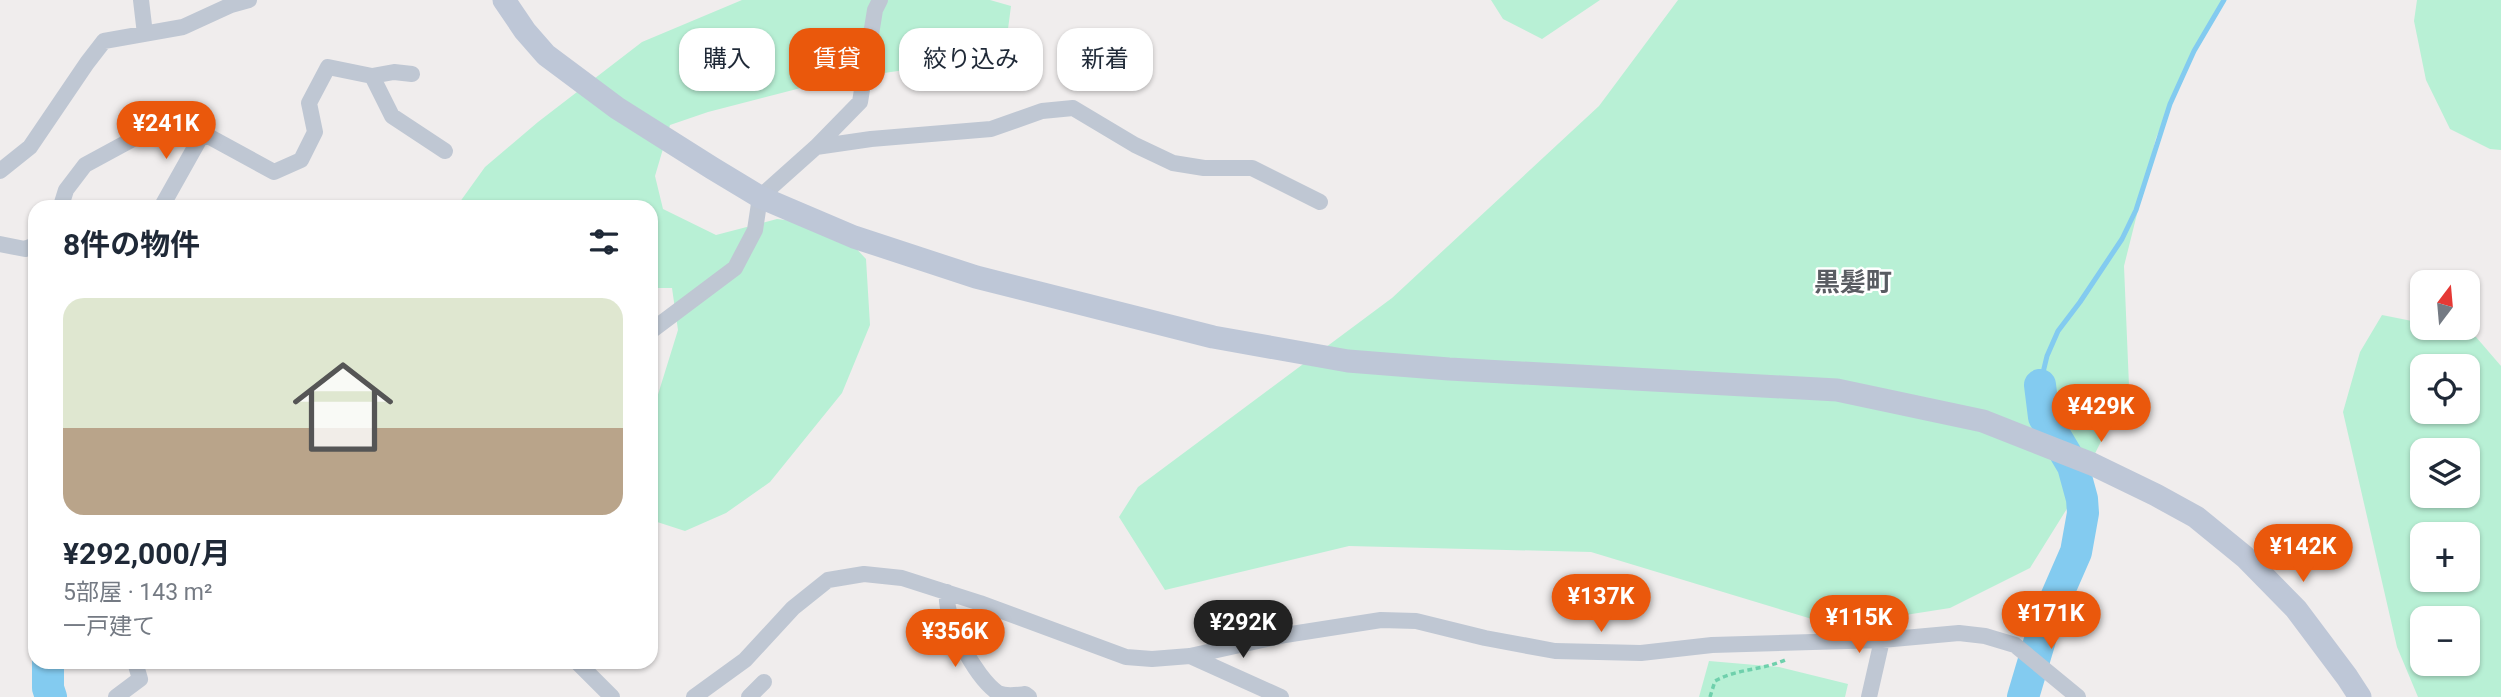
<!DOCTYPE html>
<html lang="ja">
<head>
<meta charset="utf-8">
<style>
	:root { --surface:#fff; --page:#f2f2f3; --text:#1f2937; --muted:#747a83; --accent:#ea580c }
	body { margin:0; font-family:Roboto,"Noto Sans JP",sans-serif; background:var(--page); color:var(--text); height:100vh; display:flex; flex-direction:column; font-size:26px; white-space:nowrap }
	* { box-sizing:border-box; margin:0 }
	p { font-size:23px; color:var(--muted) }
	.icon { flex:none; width:38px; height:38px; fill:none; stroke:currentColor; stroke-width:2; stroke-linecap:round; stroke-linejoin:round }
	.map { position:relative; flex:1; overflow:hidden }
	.sheet { position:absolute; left:28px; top:200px; width:630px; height:469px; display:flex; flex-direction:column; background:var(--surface); border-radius:21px; box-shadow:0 2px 5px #0004 }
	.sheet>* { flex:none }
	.guide { position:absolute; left:679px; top:28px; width:665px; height:63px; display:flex; gap:14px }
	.needle { width:46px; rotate:16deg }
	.fabs { position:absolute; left:2410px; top:270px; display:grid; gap:14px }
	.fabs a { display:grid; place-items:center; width:70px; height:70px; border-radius:14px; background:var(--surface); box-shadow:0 2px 5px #0004; font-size:35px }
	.price { position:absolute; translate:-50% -60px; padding:0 16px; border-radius:24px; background:var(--accent); color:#fff; font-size:23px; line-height:46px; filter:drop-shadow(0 2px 4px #0008) }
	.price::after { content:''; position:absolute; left:50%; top:42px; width:21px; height:16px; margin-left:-10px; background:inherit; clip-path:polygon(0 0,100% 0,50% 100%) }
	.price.on { background:#222; color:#fff }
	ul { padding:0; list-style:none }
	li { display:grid; align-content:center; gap:14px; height:371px; padding:0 35px }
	li span { display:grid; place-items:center; height:217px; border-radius:21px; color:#555 }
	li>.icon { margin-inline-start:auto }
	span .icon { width:126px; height:126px; fill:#fffc; stroke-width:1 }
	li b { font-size:30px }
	h2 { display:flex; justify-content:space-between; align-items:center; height:84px; padding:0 35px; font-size:30px }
	.tag { padding:0 24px; border-radius:21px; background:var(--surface); box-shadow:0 2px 5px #0004; font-size:24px; line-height:63px }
	.tag.on { background:var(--accent); color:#fff }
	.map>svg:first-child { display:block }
	.green { fill:#b8f0d5; fill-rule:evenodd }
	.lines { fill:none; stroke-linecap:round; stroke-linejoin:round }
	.stream { stroke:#83cbf0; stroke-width:5 }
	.river { stroke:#83cbf0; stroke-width:32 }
	.path { stroke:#6fd0ac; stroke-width:3.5; stroke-dasharray:5 3.5; stroke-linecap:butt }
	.street { stroke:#bfc7d3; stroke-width:16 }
	.secondary { stroke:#bec7d7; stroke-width:23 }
	.labels { text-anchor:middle; stroke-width:5; stroke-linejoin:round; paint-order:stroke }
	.quarter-label { font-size:26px; font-weight:bold; fill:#595c62; stroke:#fff }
</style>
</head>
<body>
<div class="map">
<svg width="2501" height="697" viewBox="0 0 2501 697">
	<rect width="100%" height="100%" fill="#f0eded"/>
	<path class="green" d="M742,0H990L1011,6L1008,29L975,60L828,81L708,112L670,125L655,176L663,209L716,235L777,219L835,226L866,259L870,325L842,393L770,482L726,513L685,531L651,520V417L678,330L672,288H651V206H457L485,167L538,122L642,42Z
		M1491,0H1600L1542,39L1503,19Z
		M1678,0H2225L2198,42L2156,138L2124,266L2129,386L2068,507L2030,568L1950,608L1835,626L1591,552L1349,546L1165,590L1119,517L1138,487L1392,298L1599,106Z
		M2417,0H2501V150L2490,149L2450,129L2426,80L2414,21Z
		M2382,315L2422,323V327H2439L2476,337L2501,366V697H2418L2397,647L2343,412L2360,352ZM2422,366H2468V411H2422ZM2422,450H2468V495H2422ZM2422,534H2468V579H2422ZM2422,618H2468V663H2422Z
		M1709,661L1779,667L1848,684L1845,697H1699Z"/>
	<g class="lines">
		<path class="stream" d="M2040,385L2047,356L2058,331L2080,302L2122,239L2136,210L2170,104L2194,51L2224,0"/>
		<path class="river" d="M48,662V688L51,697
			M2023,697L2045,623L2076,552L2083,513L2082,499L2073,466L2044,417L2040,385"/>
		<path class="path" d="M1710,697L1715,681C1739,668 1760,671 1785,660"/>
		<path class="street" d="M141,0L145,34
			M372,76L394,72L412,74
			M816,147L871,139L991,129L1042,111L1073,108L1135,145L1173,163L1204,168H1252L1320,202
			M0,171L30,147L87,63L104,41L183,27L231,5L249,0
			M61,206L66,190L85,165L168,120L186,124L274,172L301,160L315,132L309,103L328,67L372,76L392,116L445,151
			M162,206L203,133
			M0,244L25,249L35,245
			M651,331L735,268L755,230L760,197L816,147L860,102L875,10L880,0
			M947,592C944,619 975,677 998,693C1006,697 1017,695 1025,694L1029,697
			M1190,656L1281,697
			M577,662L612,697
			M116,697L140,679L135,662
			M694,697L745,660L793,608L828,580L864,574L902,578L980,603L1126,657L1152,659L1190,656L1285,635L1381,620L1416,621L1485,638L1555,651L1641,653L1712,645L1882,640L1959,633L1985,636L2015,645L2078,697
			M749,697L764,682
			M1869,697L1882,640"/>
		<path class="secondary" d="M504,0L525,31L546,55L617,108L712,168L760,197L854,237L976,277L1213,337L1348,361L1449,369L1837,390L1983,421L2092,464L2156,495L2196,517L2245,557L2296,609L2347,677L2360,697"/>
	</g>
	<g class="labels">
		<g class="quarter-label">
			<text x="1853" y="291">黒髪町</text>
		</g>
	</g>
</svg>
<div class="fabs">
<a><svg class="needle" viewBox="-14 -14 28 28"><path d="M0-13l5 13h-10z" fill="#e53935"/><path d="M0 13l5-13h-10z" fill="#747a83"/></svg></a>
<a><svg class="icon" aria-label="locate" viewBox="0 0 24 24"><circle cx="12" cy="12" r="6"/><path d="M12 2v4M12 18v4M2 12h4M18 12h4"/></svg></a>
<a><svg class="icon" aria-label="layers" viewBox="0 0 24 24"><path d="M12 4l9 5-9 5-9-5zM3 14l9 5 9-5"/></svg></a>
<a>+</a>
<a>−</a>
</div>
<b class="price" style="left:166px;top:161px">¥241K</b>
<b class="price" style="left:2101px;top:444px">¥429K</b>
<b class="price" style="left:2303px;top:584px">¥142K</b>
<b class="price" style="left:1601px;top:634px">¥137K</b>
<b class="price" style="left:2051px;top:651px">¥171K</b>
<b class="price" style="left:1859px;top:655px">¥115K</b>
<b class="price on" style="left:1243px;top:660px">¥292K</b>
<b class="price" style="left:955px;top:669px">¥356K</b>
<div class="guide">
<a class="tag">購入</a>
<a class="tag on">賃貸</a>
<a class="tag">絞り込み</a>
<a class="tag">新着</a>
</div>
<section class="sheet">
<h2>8件の物件<svg class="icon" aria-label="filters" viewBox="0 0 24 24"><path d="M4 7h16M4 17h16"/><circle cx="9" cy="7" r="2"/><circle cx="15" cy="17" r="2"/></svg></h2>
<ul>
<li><span style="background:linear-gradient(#dfe7d0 60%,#b9a48a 0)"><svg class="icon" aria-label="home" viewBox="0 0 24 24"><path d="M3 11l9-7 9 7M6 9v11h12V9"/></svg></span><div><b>¥292,000/月</b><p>5部屋 · 143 m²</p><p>一戸建て</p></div></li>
</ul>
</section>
</div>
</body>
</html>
